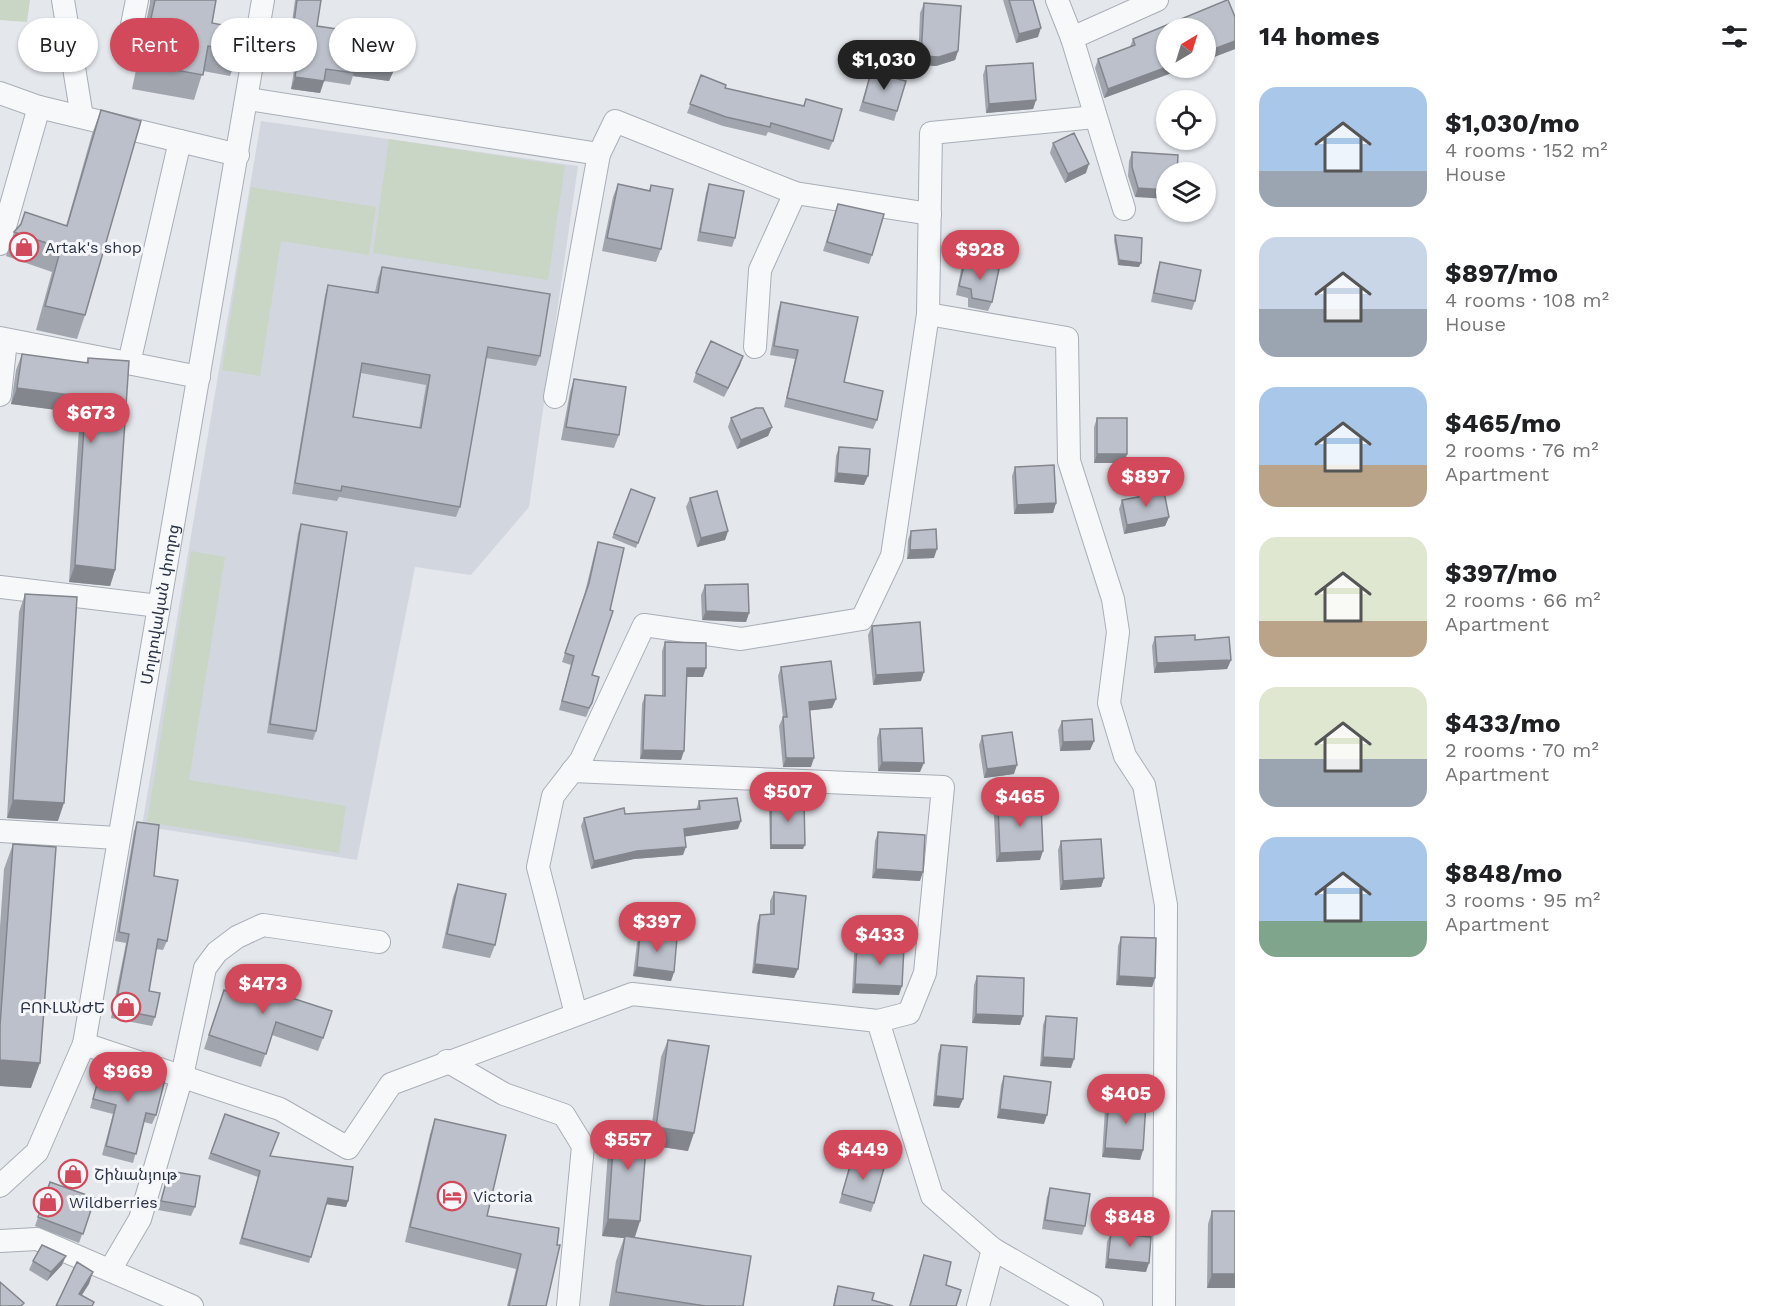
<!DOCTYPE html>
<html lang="en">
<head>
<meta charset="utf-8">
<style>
	:root { --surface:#fff; --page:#f2f2f2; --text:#202124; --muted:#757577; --accent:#d1495b }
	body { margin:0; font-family:"Work Sans","Noto Sans Armenian",sans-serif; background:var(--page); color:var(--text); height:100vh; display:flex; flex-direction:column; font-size:22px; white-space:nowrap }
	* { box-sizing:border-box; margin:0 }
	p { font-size:20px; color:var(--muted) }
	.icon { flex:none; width:33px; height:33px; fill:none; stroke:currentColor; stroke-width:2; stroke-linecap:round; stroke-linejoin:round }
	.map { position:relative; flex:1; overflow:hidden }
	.details { display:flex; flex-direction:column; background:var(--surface); width:540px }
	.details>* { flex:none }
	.top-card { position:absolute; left:18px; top:18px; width:570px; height:54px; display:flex; gap:12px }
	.needle { width:39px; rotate:38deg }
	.buttons { position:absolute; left:1156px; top:18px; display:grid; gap:12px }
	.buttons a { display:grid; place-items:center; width:60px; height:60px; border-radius:50%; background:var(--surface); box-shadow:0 2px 4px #0004; font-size:30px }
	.price { position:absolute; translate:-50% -51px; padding:0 14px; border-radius:21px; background:var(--accent); color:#fff; font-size:20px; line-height:39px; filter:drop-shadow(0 2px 3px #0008) }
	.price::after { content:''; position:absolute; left:50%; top:36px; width:18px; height:14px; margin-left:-9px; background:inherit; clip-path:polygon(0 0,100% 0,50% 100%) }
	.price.current { background:#222; color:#fff }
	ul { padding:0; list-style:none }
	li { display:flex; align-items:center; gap:18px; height:150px; padding:0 24px }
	li span { display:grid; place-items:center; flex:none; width:168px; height:120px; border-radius:18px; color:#555 }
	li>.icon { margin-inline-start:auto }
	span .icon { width:72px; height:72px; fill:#fffc; stroke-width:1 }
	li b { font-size:26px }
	h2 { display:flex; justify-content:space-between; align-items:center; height:72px; padding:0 24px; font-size:26px }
	.pill { padding:0 21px; border-radius:27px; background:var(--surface); box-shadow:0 2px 4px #0004; font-size:21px; line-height:54px }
	.pill.current { background:var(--accent); color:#fff }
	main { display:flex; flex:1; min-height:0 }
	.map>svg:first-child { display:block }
	.built { fill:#d2d6de }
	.green { fill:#c9d6c5 }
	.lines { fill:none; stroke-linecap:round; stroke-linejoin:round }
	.minor-casing { stroke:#a9aeb7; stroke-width:24 }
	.minor { stroke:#f7f8fa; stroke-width:22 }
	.wall { fill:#a1a5ae; fill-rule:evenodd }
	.shaded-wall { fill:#83868d }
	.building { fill:#bbc0ca; stroke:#83868d; stroke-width:1.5; fill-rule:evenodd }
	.labels { text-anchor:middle; stroke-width:6; stroke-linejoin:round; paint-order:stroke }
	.poi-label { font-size:16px; fill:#2b3445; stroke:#f4f6f9; text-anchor:start }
	.street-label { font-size:16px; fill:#2b3445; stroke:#f4f6f9 }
</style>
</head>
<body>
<main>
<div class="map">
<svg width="1235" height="1306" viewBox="0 0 1235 1306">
	<rect width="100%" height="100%" fill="#e4e7ec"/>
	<path class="built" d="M261,121L578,166L529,507L471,575L415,567L357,860L142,826Z"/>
	<path class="green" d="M0,0H30L27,22L0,20Z
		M389,139L565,166L548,280L373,253Z
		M251,187L376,207L369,255L281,241L260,376L222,370Z
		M191,551L225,557L189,780L346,806L339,853L147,822Z"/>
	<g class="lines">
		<g class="minor-casing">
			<g id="minor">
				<path d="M63,0L82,117"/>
				<path d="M1057,0L1072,38"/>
				<path d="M132,25L137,0"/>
				<path d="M0,93L39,107L238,155"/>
				<path d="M248,99L599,154"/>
				<path d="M1124,209L1072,38L1157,0"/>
				<path d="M0,244L39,107"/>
				<path d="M928,314L1067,338L1069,461L1113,599L1118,632L1109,703L1125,756L1144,785L1166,905L1164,1306"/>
				<path d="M0,338L199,377"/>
				<path d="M755,347L760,270L795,193"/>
				<path d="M129,363L180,141"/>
				<path d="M0,395L6,340"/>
				<path d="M555,397L599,154L615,121L795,193L930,214"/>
				<path d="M0,587L159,606"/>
				<path d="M572,771L943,787L925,973L909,1013L878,1021"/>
				<path d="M0,831L117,838"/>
				<path d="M576,1014L538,867L553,796L581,760L644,625L741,639L862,619L892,556L928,314L931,133L1095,117"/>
				<path d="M84,1044L280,1109L348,1148L391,1084L632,994L878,1021L932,1196L993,1249L1092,1306"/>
				<path d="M447,1061L504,1094L564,1115L583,1146L568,1306"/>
				<path id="s1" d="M0,1186L37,1152L84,1044L263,0"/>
				<path d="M0,1241L37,1239L192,1306"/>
				<path d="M110,1270L140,1219L182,1076L205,968L217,952L237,937L263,925L379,942"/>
				<path d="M978,1306L993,1249"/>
			</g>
		</g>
		<use href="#minor" class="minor"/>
	</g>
	<path class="wall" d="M150,0H216L212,23L239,51L230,76L203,71L194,100L132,89L150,3Z
		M295,0H321L317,26L376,35L378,30L394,70L389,81L353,76L350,85L324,81L320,93L291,89L295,64L271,60L275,32L279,21L292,22Z
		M1003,0H1033L1038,37L1016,43Z
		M924,3L958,51L955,60L936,66L918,65L920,13Z
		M1235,17V49L1206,60L1167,68H1185L1104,98L1095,68L1098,59L1130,47L1133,39Z
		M986,66L1036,100L1033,109L986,113L983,75Z
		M871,72L897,111L894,121L859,111Z
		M701,75L725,88L803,106L806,99L833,141L829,150L768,132L766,136L723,126L687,113Z
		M101,110L85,315L77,339L36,330L52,272L6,256L14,232L20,226L25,212L66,226L92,134Z
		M1053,143L1086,173L1065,183L1050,153Z
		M1132,152L1178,155L1135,197L1128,176L1129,161Z
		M618,184L649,190L651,185L661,249L656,262L602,251L613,197Z
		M709,184L735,238L732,247L697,241L706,193Z
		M838,204L872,255L869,264L823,251Z
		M1115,235L1139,267L1118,265L1114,240Z
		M965,261L992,302L988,311L968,307V298L956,295L961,270Z
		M1160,262L1195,301L1192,310L1151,302L1157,271Z
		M382,267L540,356L536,366L486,358L460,507L456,517L339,497L337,501L292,494L325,295L328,285L375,292L378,278ZM361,373L426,385L419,428L353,417Z
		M781,302L844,382L877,420L873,429L784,407L795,359L770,355L778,311Z
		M22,354L86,363L88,358L115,570L110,586L69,582L80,413L11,404L16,370Z
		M740,365L724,397L693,382L696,373Z
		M574,379L619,435L614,448L561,440L570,392Z
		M731,418L772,427L768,436L737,449L728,427Z
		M1097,418L1127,454L1124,463H1094V427Z
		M839,447L864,485L834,482L836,456Z
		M1015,467L1056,503L1053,513L1014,514L1012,476Z
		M631,489L655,498L636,548L612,538Z
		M690,498L728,531L725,540L697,547L686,507Z
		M1122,500L1169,517L1165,526L1124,534L1119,509Z
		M301,524L316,731L313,740L267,733L298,533Z
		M911,531L934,558L907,559L908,540Z
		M598,542L592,675V703L586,717L559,710L571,665L562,662L585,592L595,551Z
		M705,585L749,613L746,622L702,620L701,595Z
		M25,594L58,821L7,818L19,612Z
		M872,626L921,681L873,685L868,635Z
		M1155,637L1195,640L1231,660L1227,669L1154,673L1152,646Z
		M665,642L703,677H687L681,760L640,759L642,704L645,695L662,696V651Z
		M781,667L836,699L832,708L810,710L811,767H783L779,726L783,717L778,676Z
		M1062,721L1094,741L1090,750L1060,751L1058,730Z
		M880,729L920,772L878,771L877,738Z
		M982,736L1014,774L984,778L979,745Z
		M699,801L738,829L685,836L683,855L634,859L591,869L581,826L584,818L696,810Z
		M771,801L803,849H770L769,806Z
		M998,806L1040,860L996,862L994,815Z
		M137,822L154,876L167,941L163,950L156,949L149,991L155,1017L152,1026L111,1018L126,943L115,941L134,831Z
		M878,832L920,881L872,878L875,841Z
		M1061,841L1104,878L1101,887L1060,890L1058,850Z
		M13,844L31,1088L0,1086V927L4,869Z
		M458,884L495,945L490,958L442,948L453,897Z
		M774,892L798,969L794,978L752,973L757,924L760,915L770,914V901Z
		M640,934L674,972L671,981L633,976L637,943Z
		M1121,937L1155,978L1152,987L1116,985L1118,946Z
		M857,945L899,995L852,993L854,954Z
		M977,976L1023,1016L1020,1025L972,1023L974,985Z
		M267,990L323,1038L318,1051L272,1035L261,1067L204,1049L219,1004L237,994Z
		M1046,1016L1071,1068L1040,1066L1043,1025Z
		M668,1040L688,1151L649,1145L661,1057Z
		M941,1045L963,1099L959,1108L933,1106L938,1054Z
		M103,1062L156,1115L152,1124L144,1122L133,1163L102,1155L113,1114L90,1108Z
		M1004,1076L1044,1124L997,1118L1001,1085Z
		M1109,1100L1143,1150L1140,1160L1102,1157L1105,1109Z
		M225,1114L270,1156L348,1201L346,1207L326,1204L309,1263L239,1244L258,1177L208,1159Z
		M435,1119L487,1216L559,1228L546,1306H507L516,1269L405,1242L430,1134Z
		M615,1121L640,1221L635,1237L743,1306H609L616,1261L624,1238L602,1236L609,1138Z
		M852,1159L874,1203L871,1212L839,1203Z
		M169,1171L195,1207L191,1216L158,1210Z
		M50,1182L95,1198L79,1243L35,1226Z
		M1050,1188L1085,1226L1082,1235L1042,1229L1047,1197Z
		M1212,1211L1235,1288H1207L1208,1224Z
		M1111,1233L1146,1272L1105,1268L1107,1242Z
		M924,1255L946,1285L956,1306H909Z
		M33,1261L62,1265L47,1281L29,1270Z
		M838,1286L872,1300L893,1306H833L835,1295Z"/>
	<path class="shaded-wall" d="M1041,28L1038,37L1016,43L1019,34Z
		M1235,41V49L1206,60V52Z
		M275,48L299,52L295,64L271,60Z
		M958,51L955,60L936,66L918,65L921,56Z
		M356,64L394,70L389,81L353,76Z
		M1167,67V68H1185L1104,98L1108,89Z
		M295,77L324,81L320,93L291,89Z
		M1036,100L1033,109L986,113L989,104Z
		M1089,164L1086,173L1065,183L1068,174Z
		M1138,188L1167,190V199L1135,197Z
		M1119,260L1141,263L1139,267L1118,265Z
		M743,356L740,365L724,397L728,388Z
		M17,388L86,397L80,413L11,404Z
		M772,427L768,436L737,449L741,440Z
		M1097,454H1127L1124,463H1094Z
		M837,473L868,476L864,485L834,482Z
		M1056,503L1053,513L1014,514L1017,505Z
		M1169,517L1165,526L1124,534L1127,525Z
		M728,531L725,540L697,547L701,538Z
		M937,549L934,558L907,559L910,550Z
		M75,565L115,570L110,586L69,582Z
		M706,611L749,613L746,622L702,620Z
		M1231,660L1227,669L1154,673L1157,663Z
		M687,668H706L703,677H684Z
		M924,672L921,681L873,685L876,675Z
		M836,699L832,708L806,711L809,702Z
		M1094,741L1090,750L1060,751L1063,742Z
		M643,750L684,751L681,760L640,759Z
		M786,758H814L811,767H783Z
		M882,762L924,763L920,772L878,771Z
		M1017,765L1014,774L984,778L987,769Z
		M13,800L64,803L58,821L7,818Z
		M741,821L738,829L682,837L684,829Z
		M771,845H805L803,849H770Z
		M686,847L683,855L634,859L591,869L594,861L637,851Z
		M1043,851L1040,860L996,862L1000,853Z
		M876,869L923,872L920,881L872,878Z
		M1104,878L1101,887L1060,890L1063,881Z
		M755,964L798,969L794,978L752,973Z
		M637,967L674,972L671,981L633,976Z
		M1119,976L1155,978L1152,987L1116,985Z
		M855,984L902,986L899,995L852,993Z
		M976,1014L1023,1016L1020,1025L972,1023Z
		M1043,1057L1074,1059L1071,1068L1040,1066Z
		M0,1060L40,1063L31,1088L0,1086Z
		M936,1096L963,1099L959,1108L933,1106Z
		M1000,1109L1047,1115L1044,1124L997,1118Z
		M656,1127L694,1133L688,1151L649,1145Z
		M1105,1148L1143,1150L1140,1160L1102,1157Z
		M328,1198L348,1201L346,1207L325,1204Z
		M608,1219L640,1221L634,1239L625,1236L624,1238L602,1236Z
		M66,1256L62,1265L47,1281L51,1272Z
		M1108,1259L1149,1263L1146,1272L1105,1268Z
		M93,1272L89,1284L75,1306L79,1294Z
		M1212,1274H1235V1288H1207Z"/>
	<path class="building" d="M155,0H216L212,23L243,29L239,51L208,46L203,75L141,64Z
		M297,0H321L317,26L377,35L378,30L399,33L394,70L356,64L354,73L326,69L324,81L295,77L299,52L275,48L279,21L294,23Z
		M1009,0H1033L1041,28L1019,34Z
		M1227,0H1228L1235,17V41L1206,52V28H1167V67L1108,89L1098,59L1135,45L1133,39Z
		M924,3L961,6L958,51L939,57L921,56Z
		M1033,63L1036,100L989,104L986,66Z
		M871,72L906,81L897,111L863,102Z
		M701,75L726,85L725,88L804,106L806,99L842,109L833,141L771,123L770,127L726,117L690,104Z
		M101,110L141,121L85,315L45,306L61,248L14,232L21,224L25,212L67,226Z
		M1074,133L1089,164L1068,174L1053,143Z
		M1132,152L1178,155L1177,172H1167V190L1138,188L1132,167Z
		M618,184L650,191L651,185L673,189L661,249L607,238Z
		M709,184L744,191L735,238L700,232Z
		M838,204L884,214L872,255L827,242Z
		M1115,235L1142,238L1141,263L1119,260Z
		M965,261L999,269L992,302L972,298L971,289L959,286Z
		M1160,262L1201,270L1195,301L1154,293Z
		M382,267L550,294L540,356L488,347L460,507L342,486L341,491L295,483L328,285L378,293ZM362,363L430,375L421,428L353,417Z
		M781,302L858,317L844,382L883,391L877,420L787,398L798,350L774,346Z
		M711,341L743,356L728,388L696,373Z
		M22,354L88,363V358L129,361L115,570L75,565L86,397L17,388Z
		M574,379L626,387L619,435L566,427Z
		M756,408H763L772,427L741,440L731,418Z
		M1097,418H1127V454H1097Z
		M839,447L870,449L868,476L837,473Z
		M1054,465L1056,503L1017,505L1015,467Z
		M631,489L655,498L638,543L614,534Z
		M717,491L728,531L701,538L690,498Z
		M1164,492L1169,517L1127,525L1122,500Z
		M301,524L347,532L316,731L270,724Z
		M936,529L937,549L910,550L911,531Z
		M598,542L624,548L610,610L613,611L592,675L599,677L592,703L589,708L562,701L574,656L565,653L589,583Z
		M748,584L749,613L706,611L705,585Z
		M25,594L77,597L64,803L13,800Z
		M920,622L924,672L876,675L872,626Z
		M1195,635V640L1229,637L1231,660L1157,663L1155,637Z
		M665,642L706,643V668H687L684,751L643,750L645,695L665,696Z
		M831,661L836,699L809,702L814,758H786L783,717H787L781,667Z
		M1092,719L1094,741L1063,742L1062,721Z
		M922,728L924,763L882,762L880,729Z
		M1012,732L1017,765L987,769L982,736Z
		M737,798L741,821L684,829L686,847L637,851L594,861L584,818L624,808L625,814L700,809L699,801Z
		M771,801H804L805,845H771Z
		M1041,804L1043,851L1000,853L998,806Z
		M137,822L159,825L154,876L178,880L167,941L158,939L149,991L160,993L155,1017L115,1009L129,934L119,932Z
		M878,832L925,835L923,872L876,869Z
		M1101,839L1104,878L1063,881L1061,841Z
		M13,844L56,847L40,1063L0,1060V1026Z
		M458,884L506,894L495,945L447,934Z
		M774,892L806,896L798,969L755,964L760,915L774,914Z
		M640,934L677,938L674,972L637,967Z
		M1121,937L1156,938L1155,978L1119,976Z
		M857,945L904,947L902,986L855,984Z
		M245,971L270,980L267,990L332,1011L323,1038L276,1022L266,1054L209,1035L224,990L237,995Z
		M977,976L1024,978L1023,1016L976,1014Z
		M1046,1016L1077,1018L1074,1059L1043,1057Z
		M668,1040L709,1046L694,1133L656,1127Z
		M941,1045L967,1047L963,1099L936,1096Z
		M103,1062L165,1079L156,1115L146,1113L136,1154L106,1146L116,1105L93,1099Z
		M1004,1076L1051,1082L1047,1115L1000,1109Z
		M1109,1100L1146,1103L1143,1150L1105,1148Z
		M225,1114L279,1133L270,1156L353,1167L348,1201L328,1198L311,1257L242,1238L260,1171L211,1153Z
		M435,1119L506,1135L487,1216L559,1228L557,1245H560L546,1306H509L521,1254L410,1227Z
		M615,1121L648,1123L640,1221L608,1219Z
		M852,1159L884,1168L874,1203L842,1194Z
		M169,1171L200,1176L195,1207L161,1201Z
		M50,1182L95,1198L83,1234L38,1217Z
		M1050,1188L1090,1194L1085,1226L1045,1220Z
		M1212,1211H1235V1274H1212Z
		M1111,1233L1151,1237L1149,1263L1108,1259Z
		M625,1236L751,1256L743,1306H705L616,1292Z
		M42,1245L66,1256L51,1272L33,1261Z
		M924,1255L951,1262L946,1285L961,1290L956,1306H910Z
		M77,1262L93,1272L79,1294L94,1302L92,1306H56Z
		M0,1282L24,1303L21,1306H0Z
		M838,1286L874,1293L872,1300L893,1306H834Z"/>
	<defs>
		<g id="shop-ring" transform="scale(1.5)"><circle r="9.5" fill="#f4f6f9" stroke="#d1495b" stroke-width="1.5"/><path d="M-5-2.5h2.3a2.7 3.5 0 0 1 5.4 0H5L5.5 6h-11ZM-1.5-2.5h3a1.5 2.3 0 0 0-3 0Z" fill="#d1495b"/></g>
		<g id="hotel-ring" transform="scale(1.5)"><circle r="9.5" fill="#f4f6f9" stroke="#d1495b" stroke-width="1.5"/><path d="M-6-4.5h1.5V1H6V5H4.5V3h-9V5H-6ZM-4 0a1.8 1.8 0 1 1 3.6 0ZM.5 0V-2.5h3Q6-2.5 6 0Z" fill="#d1495b"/></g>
	</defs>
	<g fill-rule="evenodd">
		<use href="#shop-ring" x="24" y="247"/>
		<use href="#shop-ring" x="126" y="1007"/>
		<use href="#shop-ring" x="73" y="1174"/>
		<use href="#hotel-ring" x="452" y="1196"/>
		<use href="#shop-ring" x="48" y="1202"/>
	</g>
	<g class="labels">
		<g class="poi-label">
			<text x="45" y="253">Artak's shop</text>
			<text x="105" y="1013" text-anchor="end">ԲՈՒԼԱՆԺԵ</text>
			<text x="94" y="1180">Շինանյութ</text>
			<text x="473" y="1202">Victoria</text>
			<text x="69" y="1208">Wildberries</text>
		</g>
		<g class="street-label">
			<text dy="6" stroke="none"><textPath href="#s1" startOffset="614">Մոլդովական փողոց</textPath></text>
		</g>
	</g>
</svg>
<div class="buttons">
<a><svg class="needle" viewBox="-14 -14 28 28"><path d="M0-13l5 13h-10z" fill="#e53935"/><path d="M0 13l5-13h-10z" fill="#757577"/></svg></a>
<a><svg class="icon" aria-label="locate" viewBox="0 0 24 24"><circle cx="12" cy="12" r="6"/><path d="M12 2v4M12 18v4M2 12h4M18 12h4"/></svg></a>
<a><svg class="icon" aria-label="layers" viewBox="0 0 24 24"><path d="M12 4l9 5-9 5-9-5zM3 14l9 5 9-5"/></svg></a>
</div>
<b class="price current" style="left:884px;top:91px">$1,030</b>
<b class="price" style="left:980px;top:281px">$928</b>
<b class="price" style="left:91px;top:444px">$673</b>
<b class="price" style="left:1146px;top:508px">$897</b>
<b class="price" style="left:788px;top:823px">$507</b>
<b class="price" style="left:1020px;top:828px">$465</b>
<b class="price" style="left:657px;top:953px">$397</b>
<b class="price" style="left:880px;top:966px">$433</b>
<b class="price" style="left:263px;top:1015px">$473</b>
<b class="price" style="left:128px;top:1103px">$969</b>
<b class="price" style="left:1126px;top:1125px">$405</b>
<b class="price" style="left:628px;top:1171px">$557</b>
<b class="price" style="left:863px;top:1181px">$449</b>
<b class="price" style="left:1130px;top:1248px">$848</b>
<div class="top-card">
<a class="pill">Buy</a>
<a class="pill current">Rent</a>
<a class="pill">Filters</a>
<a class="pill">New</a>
</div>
</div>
<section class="details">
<h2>14 homes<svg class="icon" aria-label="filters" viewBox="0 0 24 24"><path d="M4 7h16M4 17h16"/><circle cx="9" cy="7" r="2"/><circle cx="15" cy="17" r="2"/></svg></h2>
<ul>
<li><span style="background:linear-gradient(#a9c7e8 70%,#9aa5b1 0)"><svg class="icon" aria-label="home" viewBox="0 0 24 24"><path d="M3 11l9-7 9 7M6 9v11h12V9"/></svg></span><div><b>$1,030/mo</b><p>4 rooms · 152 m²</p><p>House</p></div></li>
<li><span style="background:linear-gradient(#c9d6e8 60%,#9aa5b1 0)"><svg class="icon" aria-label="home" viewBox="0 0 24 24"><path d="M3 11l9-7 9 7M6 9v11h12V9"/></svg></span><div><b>$897/mo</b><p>4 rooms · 108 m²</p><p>House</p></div></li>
<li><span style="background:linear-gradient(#a9c7e8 65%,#b9a48a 0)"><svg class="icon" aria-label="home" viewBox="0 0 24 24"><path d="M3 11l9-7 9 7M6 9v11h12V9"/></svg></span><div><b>$465/mo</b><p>2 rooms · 76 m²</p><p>Apartment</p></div></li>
<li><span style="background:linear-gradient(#dfe7d0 70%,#b9a48a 0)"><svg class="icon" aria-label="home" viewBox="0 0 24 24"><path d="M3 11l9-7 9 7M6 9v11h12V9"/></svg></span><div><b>$397/mo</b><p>2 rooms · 66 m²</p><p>Apartment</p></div></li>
<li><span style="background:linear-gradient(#dfe7d0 60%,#9aa5b1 0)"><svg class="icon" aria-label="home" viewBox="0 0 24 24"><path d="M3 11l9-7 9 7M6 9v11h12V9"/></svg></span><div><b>$433/mo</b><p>2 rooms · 70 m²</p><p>Apartment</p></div></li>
<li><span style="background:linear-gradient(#a9c7e8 70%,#7fa58c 0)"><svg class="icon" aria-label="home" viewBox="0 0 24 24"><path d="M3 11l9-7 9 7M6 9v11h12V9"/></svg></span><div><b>$848/mo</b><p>3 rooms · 95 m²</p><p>Apartment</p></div></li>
</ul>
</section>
</main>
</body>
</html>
